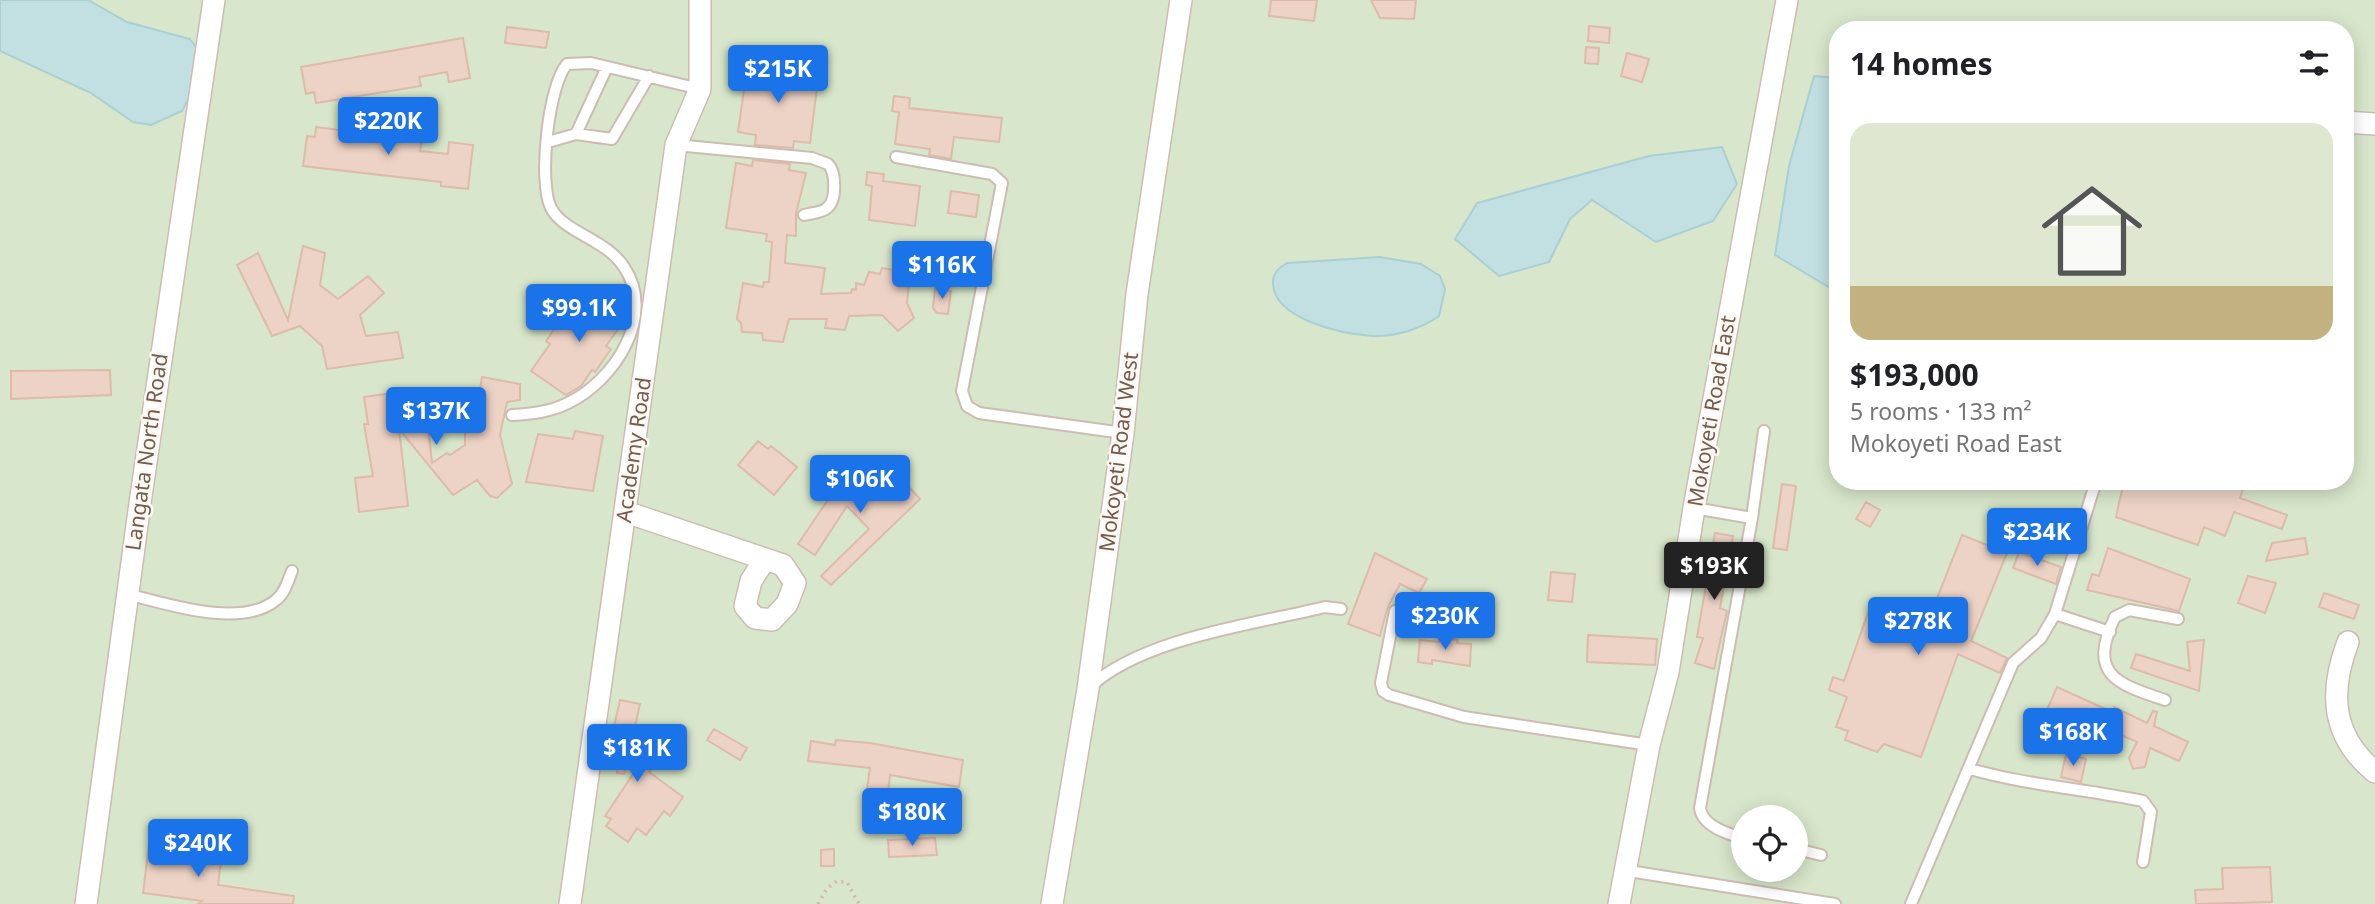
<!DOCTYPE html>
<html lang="en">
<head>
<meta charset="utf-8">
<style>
	:root { --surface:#fff; --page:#f6f6f6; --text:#202124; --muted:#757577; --line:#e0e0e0; --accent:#1a73e8 }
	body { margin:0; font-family:"Noto Sans",sans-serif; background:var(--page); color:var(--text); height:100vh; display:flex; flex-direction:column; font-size:26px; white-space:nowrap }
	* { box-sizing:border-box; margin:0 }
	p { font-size:23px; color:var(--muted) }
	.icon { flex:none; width:38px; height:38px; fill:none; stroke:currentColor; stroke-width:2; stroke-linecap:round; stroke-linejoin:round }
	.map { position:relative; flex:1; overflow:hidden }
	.side { position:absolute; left:1829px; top:21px; width:525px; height:469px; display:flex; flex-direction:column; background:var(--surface); border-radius:28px; box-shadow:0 4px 18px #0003 }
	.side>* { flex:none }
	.buttons { position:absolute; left:1731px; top:805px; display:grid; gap:14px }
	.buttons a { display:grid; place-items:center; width:77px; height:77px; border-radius:50%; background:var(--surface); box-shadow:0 4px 18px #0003; font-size:35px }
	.price { position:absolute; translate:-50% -60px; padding:0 16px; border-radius:7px; background:var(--accent); color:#fff; font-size:23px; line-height:46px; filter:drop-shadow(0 2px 4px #0008) }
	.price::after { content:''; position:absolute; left:50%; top:42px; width:21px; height:16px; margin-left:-10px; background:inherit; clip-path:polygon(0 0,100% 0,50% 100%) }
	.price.current { background:#222; color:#fff }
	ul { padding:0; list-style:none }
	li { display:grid; align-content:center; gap:14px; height:371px; padding:0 21px }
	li+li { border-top:2px solid var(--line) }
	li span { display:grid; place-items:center; height:217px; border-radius:21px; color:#555 }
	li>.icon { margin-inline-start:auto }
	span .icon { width:126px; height:126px; fill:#fffc; stroke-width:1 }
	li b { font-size:30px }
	h2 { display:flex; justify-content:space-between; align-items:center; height:84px; padding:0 21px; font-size:30px }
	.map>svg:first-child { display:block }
	.green { fill:#d8e7cb; fill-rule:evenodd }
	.water { fill:#c2dfe2; stroke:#a9cfd3; stroke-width:2 }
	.building { fill:#edd3c6; stroke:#ddbaa9; stroke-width:2 }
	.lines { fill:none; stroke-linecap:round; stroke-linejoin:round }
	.lane-casing { stroke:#ccbcb2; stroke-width:14 }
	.street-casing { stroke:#ccbcb2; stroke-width:24 }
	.path { stroke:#d2b7a9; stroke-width:3.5; stroke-dasharray:2 5; stroke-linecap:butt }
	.lane { stroke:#fff; stroke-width:10 }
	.street { stroke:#fff; stroke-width:21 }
	.labels { text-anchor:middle; stroke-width:5; stroke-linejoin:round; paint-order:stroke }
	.street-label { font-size:21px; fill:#735b51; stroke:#fdf8f2 }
</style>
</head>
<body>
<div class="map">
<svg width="2375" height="904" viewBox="0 0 2375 904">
	<rect width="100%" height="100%" fill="#faf4eb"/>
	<path class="green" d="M0,0H2375V904H0ZM1838,30H2345V481H1838ZM1743,817H1796V870H1743Z"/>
	<path class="water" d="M0,0H88L127,22L190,39L197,49L191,94L182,111L151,125L133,122L91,93L0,51Z
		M1814,76L1837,78V292L1775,255L1789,166Z
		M1722,147L1737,184L1713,221L1656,242L1592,200L1570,219L1549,262L1499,276L1455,239L1477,203L1649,156Z
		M1380,257L1421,264L1440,276L1445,289L1439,316C1421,329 1395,337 1372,336C1343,334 1275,320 1273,284C1272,274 1278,268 1287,263Z"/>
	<path class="building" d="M1271,0H1317L1314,21L1269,16Z
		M1371,0H1416L1414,19L1380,18Z
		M1589,26L1610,28L1609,43L1588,41Z
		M507,27L549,32L546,48L505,43Z
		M463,38L470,78L449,82L447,72L419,77L421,86L316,103L314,92L306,94L301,67Z
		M1586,47L1599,48L1598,64L1585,63Z
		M1627,53L1649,59L1642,82L1621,76Z
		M768,60L803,65L801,77L818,80L810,143L794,141L793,148L755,145L756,135L738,132L747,68L767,71Z
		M894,96L910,98L909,108L1002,118L999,142L954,137L951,159L929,155L930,149L895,144L899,112L892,111Z
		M316,127L422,141L420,151L448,154L449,142L473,145L468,189L441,186V182L303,166L307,136L315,137Z
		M753,160L790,164L789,170L806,173L796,213V236L787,235L785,263L825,268L821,294L851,293L852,289L856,290V283L864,285L869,272L880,274L882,268L901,271L909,283L907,303L914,318L898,331L882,315L849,316L845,330L825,328L827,319H789L783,342L763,340L762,333L742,332L741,323L737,319L743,283L763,287L764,282H769L772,242L766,241L767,234L726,228L736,163L752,166Z
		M867,172L884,174L883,181L920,186L915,226L869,220L872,186L866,185Z
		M951,191L979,195L976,217L948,213Z
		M303,246L325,253L320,285L338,299L368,276L384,293L360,315L366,336L398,332L403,358L327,369L322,346L300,326L272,336L237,265L258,253L288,320Z
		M935,289L951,291L948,314L937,313L933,308Z
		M587,290L626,318L606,346L611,349L595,372L592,370L581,386L566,395L531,371L550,344L546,341L562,318L566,320Z
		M110,370L111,395L11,399V371Z
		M482,377L520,384V400L507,402L500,435L512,484L497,498L490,496L477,480L453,495L399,429L408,506L359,512L355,478L373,476L364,424H368L364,397L393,393L395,410L426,406L432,463L447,453L450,455L465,445V401H478Z
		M575,431L603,436L593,491L526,482L538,434L573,439Z
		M758,441L768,449L771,446L797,467L774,495L738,465Z
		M860,464L869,471L873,466L906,488L908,486L920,499L831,585L821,576L869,529L847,506L815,555L798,544L836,488L841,492Z
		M2124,481H2246L2240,498L2287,515L2282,529L2234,512L2225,536L2204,527L2198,545L2116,517Z
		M1782,484L1796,486L1787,550L1773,548Z
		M1866,502L1880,510L1870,527L1856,519Z
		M1715,533L1733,536L1720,608L1727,611L1714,669L1695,663L1703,638L1697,637Z
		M1962,535L2007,553L1971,641L2007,658L2000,673L1958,654L1921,757L1884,744L1877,752L1845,740L1848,731L1836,727L1847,697L1829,690L1833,677L1844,681L1870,607L1909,624L1913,617L1927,624Z
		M2305,538L2308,554L2266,561L2272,543Z
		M2108,548L2190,579L2179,611L2087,590L2092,574L2099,576Z
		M2019,552L2061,567L2056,584L2013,568Z
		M1375,553L1427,579L1419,593L1400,584L1387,609L1380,636L1348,624Z
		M1551,572L1575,574L1572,602L1548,600Z
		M2248,576L2276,583L2265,613L2238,603Z
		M2324,593L2359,605L2354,619L2319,607Z
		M1588,635L1657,639L1655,665L1587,662Z
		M1439,636L1458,640L1457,643L1471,644L1470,666L1432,660V664L1418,662L1420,640L1439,642Z
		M2204,640L2199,691L2131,668L2136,654L2190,671L2187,642Z
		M2057,687L2112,712L2114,707L2147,723L2153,711L2157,712L2154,726L2188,742L2179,761L2150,748L2145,767L2133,769L2129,758L2137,742L2064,710L2049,747L2033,741Z
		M620,700L640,704L630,749L654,767L649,772L683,797L670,816L664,811L646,835L637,828L628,842L606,826L611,819L605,816L635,771L626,766L624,774L617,773L619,736L612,735Z
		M714,729L747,748L740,760L707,740Z
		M836,740L870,743L963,760L959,787L890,775L888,793L867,789L870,768L808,761L811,741L835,745Z
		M2066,754L2086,759L2081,782L2061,777Z
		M932,799L935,812L922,816L918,803Z
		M935,838L937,855L889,857L888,840Z
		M149,844L222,853L218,885L294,896L293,904H198L202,901L143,893Z
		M834,849V866H821V850Z
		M2270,867L2272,902L2196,904L2195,890L2223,889L2222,868Z"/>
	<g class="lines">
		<g class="lane-casing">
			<path id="lane" d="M576,134L607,67
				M548,142L576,134L612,139L649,76
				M676,145L812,158L828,164C836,172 837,200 827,208C822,213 811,213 804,215
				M896,157L992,174L1002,183L962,391L967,406L979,413L1123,433
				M512,415C531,414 550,412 568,403C614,381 657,316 624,267C605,238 564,233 551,208C538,182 548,86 567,64L591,63L700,89
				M1694,508L1752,518
				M127,594C167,604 241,629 276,600C285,593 288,581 292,571
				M1395,611L1381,683L1383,691L1389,695L1464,717L1649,745
				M2055,614L2110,632
				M1090,687C1142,638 1256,624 1325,607L1341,609
				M2165,700C2117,684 2087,675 2115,617L2129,610L2178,619
				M1970,769C2026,785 2085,789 2143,801L2151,812L2143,862
				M1743,838C1728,834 1702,826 1700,808L1752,518L1764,431
				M1796,849L1821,855
				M1623,870L1835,904
				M1911,904L2013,663L2041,638L2055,614L2096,481"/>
		</g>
		<g class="street-casing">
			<path id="street" d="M2345,122L2375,124
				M626,512L765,559L783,565L795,583L787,604L772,620L755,618L745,606L751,581L765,559
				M2348,642C2329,692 2331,736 2375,772
				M86,904L140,503L214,0
				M570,904L676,145L700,89V0
				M1052,904L1088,689L1123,433L1137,294L1181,0
				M1619,904L1649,745L1668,672L1694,508L1787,0"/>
		</g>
		<path class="path" d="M818,904L827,888L837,881L847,882L859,904"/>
		<use href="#lane" class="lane"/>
		<use href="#street" class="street"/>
	</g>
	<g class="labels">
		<g class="street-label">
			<text transform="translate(1712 411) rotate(-80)" y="7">Mokoyeti Road East</text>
			<text transform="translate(634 450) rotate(-82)" y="7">Academy Road</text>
			<text transform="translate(147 452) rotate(-82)" y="7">Langata North Road</text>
			<text transform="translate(1119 452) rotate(-83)" y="7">Mokoyeti Road West</text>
		</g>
	</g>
</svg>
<div class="buttons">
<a><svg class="icon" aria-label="locate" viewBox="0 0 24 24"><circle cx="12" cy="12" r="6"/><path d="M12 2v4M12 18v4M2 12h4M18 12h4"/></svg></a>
</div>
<b class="price" style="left:778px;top:105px">$215K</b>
<b class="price" style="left:388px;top:157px">$220K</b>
<b class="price" style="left:942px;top:301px">$116K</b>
<b class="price" style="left:579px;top:344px">$99.1K</b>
<b class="price" style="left:436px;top:447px">$137K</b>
<b class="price" style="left:860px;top:515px">$106K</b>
<b class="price" style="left:2037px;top:568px">$234K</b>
<b class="price current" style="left:1714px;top:602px">$193K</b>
<b class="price" style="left:1445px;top:652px">$230K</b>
<b class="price" style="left:1918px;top:657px">$278K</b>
<b class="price" style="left:2073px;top:768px">$168K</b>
<b class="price" style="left:637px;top:784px">$181K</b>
<b class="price" style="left:912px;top:848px">$180K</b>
<b class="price" style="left:198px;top:879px">$240K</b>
<section class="side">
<h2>14 homes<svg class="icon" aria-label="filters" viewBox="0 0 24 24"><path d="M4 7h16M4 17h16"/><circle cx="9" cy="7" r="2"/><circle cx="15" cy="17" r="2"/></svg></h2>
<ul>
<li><span style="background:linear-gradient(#dfe7d0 75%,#c2b280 0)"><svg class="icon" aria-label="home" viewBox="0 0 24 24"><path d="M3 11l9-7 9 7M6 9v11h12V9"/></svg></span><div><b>$193,000</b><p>5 rooms · 133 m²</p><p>Mokoyeti Road East</p></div></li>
</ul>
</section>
</div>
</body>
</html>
